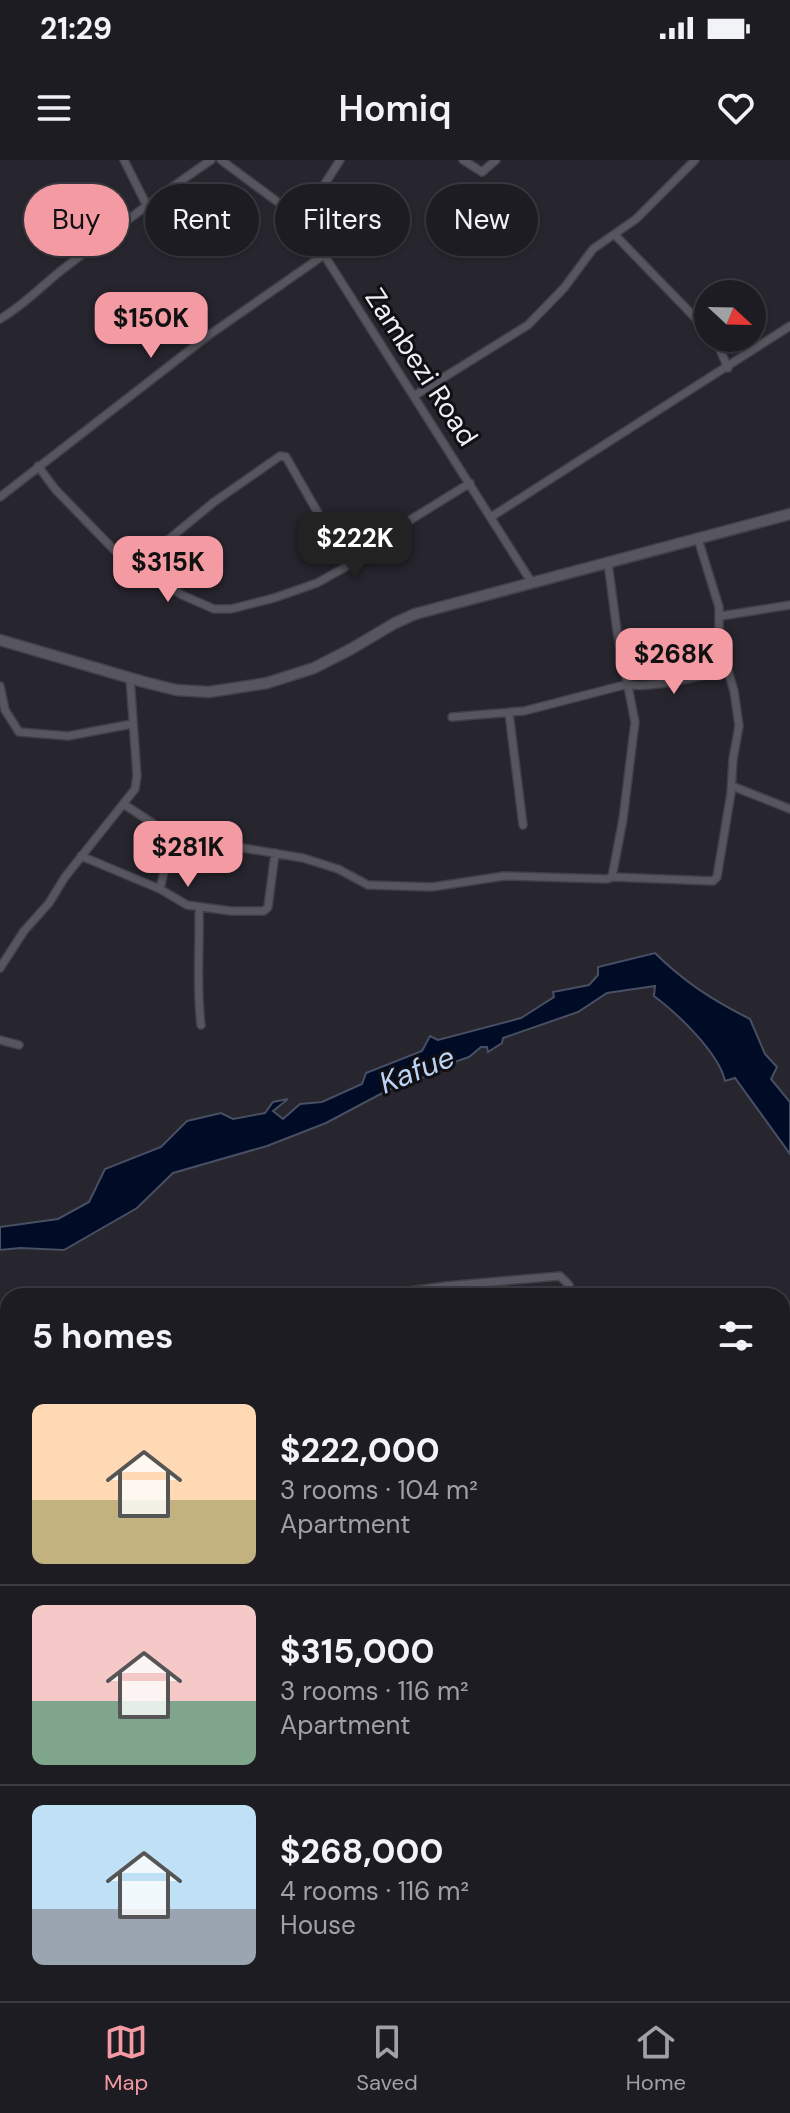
<!DOCTYPE html>
<html lang="en">
<head>
<meta charset="utf-8">
<style>
	:root { --surface:#1d1c22; --page:#2a292f; --text:#f1f3f6; --muted:#a0a1a5; --line:#3b3a40; --accent:#f49aa3 }
	body { margin:0; font-family:"DM Sans",sans-serif; background:var(--page); color:var(--text); height:100vh; display:flex; flex-direction:column; font-size:30px; white-space:nowrap }
	* { box-sizing:border-box; margin:0 }
	p { font-size:26px; color:var(--muted) }
	.icon { flex:none; width:44px; height:44px; fill:none; stroke:currentColor; stroke-width:2; stroke-linecap:round; stroke-linejoin:round }
	.map { position:relative; flex:1; overflow:hidden }
	.sheet { position:absolute; left:0px; top:1128px; width:790px; height:714px; display:flex; flex-direction:column; background:var(--surface); border-radius:24px 24px 0 0; box-shadow:0 2px 6px #0004,0 0 0 2px var(--line) }
	.sheet>* { flex:none }
	.banner { position:absolute; left:24px; top:24px; width:742px; height:72px; display:flex; gap:16px }
	.needle { width:52px; rotate:112deg }
	.fabs { position:absolute; left:694px; top:120px; display:grid; gap:16px }
	.fabs a { display:grid; place-items:center; width:72px; height:72px; border-radius:50%; background:var(--surface); box-shadow:0 2px 6px #0004,0 0 0 2px var(--line); font-size:40px }
	.price { position:absolute; translate:-50% -68px; padding:0 18px; border-radius:16px; background:var(--accent); color:#111; font-size:26px; line-height:52px; filter:drop-shadow(0 2px 4px #0008) }
	.price::after { content:''; position:absolute; left:50%; top:48px; width:24px; height:18px; margin-left:-12px; background:inherit; clip-path:polygon(0 0,100% 0,50% 100%) }
	.price.current { background:#222; color:#fff }
	ul { padding:0; list-style:none }
	li { display:flex; align-items:center; gap:24px; height:200px; padding:0 32px }
	li+li { border-top:2px solid var(--line) }
	li span { display:grid; place-items:center; flex:none; width:224px; height:160px; border-radius:12px; color:#555 }
	li>.icon { margin-inline-start:auto }
	span .icon { width:96px; height:96px; fill:#fffc; stroke-width:1 }
	li b { font-size:34px }
	h2 { display:flex; justify-content:space-between; align-items:center; height:96px; padding:0 32px; font-size:34px }
	.tag { padding:0 28px; border-radius:36px; background:var(--surface); box-shadow:0 2px 6px #0004,0 0 0 2px var(--line); font-size:28px; line-height:72px }
	.tag.current { background:var(--accent); color:#111 }
	.status { display:flex; justify-content:space-between; align-items:center; height:56px; padding:0 40px; background:var(--surface); direction:ltr }
	.status svg { height:22px; fill:currentColor }
	header { display:flex; justify-content:space-between; align-items:center; height:104px; padding:0 32px; background:var(--surface); font-size:36px; font-weight:600 }
	.menu { display:flex; justify-content:space-around; align-items:center; height:112px; border-top:2px solid var(--line); background:var(--surface); font-size:22px; color:var(--muted) }
	.menu a { display:grid; justify-items:center; gap:4px }
	.menu .current { color:var(--accent) }
	.map>svg:first-child { display:block }
	.water { fill:#000b25; stroke:#484f63; stroke-width:2 }
	.lines { fill:none; stroke-linecap:round; stroke-linejoin:round }
	.street-casing { stroke:#414047; stroke-width:10 }
	.secondary-casing { stroke:#414047; stroke-width:13 }
	.street { stroke:#57555f; stroke-width:7 }
	.secondary { stroke:#57555f; stroke-width:10 }
	.labels { text-anchor:middle; stroke-width:6; stroke-linejoin:round; paint-order:stroke }
	.street-label { font-size:28px; fill:#f0eff5; stroke:#100f13 }
	.water-label { font-size:30px; font-style:italic; fill:#bbd2f4; stroke:#100f13 }
</style>
</head>
<body>
<div class="status"><b>21:29</b><svg viewBox="0 0 49 12"><path d="M0 12V9h3v3zM5 12V6h3v6zM10 12V3h3v9zM15 12V0h3v12zM26 1h20v11H26zM47 4h2v5h-2z"/></svg></div>
<header><svg class="icon" aria-label="menu" viewBox="0 0 24 24"><path d="M4 6h16M4 12h16M4 18h16"/></svg>Homiq<svg class="icon" aria-label="heart" viewBox="0 0 24 24"><path d="M12 20l-8-8c-3-5 5-10 8-4 3-6 11-1 8 4z"/></svg></header>
<div class="map">
<svg width="790" height="1841" viewBox="0 0 790 1841">
	<rect width="100%" height="100%" fill="#27252e"/>
	<path class="water" d="M655,793C684,822 714,841 750,859L765,894L777,907L771,919L790,942V994L735,918L725,921C719,893 677,853 654,836L655,826L607,833L578,852L503,878L502,883L488,892L487,887H481L469,897L431,910L427,916L390,929L326,963L267,986L173,1013L137,1048L64,1090L20,1088L0,1090V1067L58,1059L89,1042L105,1009L161,987L187,961L221,953L233,959L265,953L273,942L288,939L273,951L283,959L300,944L322,942L362,924L366,913L422,891L430,876L438,880L521,858L554,837L553,832L589,825L598,815V807Z"/>
	<g class="lines">
		<g class="street-casing">
			<path id="street" d="M124,0L146,44
				M221,0L302,60L532,423
				M463,0L482,12L496,0
				M302,60L340,0
				M615,75L708,171
				M0,159C26,144 44,123 67,106C115,69 162,33 211,0
				M715,178L728,208
				M414,236L528,165L564,128L593,89L636,59L695,0
				M38,306L55,329L120,396L182,435L214,449H231L274,438L317,423L376,390L407,362L470,323
				M0,337L209,175L324,95
				M491,357L790,166
				M608,403L617,471L635,562L623,659L612,717
				M135,407L214,342L280,296L286,297L334,381L352,404
				M721,456L790,445
				M0,526L5,550L19,572L68,576L132,564
				M509,553L523,665
				M452,557L524,551L628,524C643,530 709,515 727,509
				M732,626L790,649
				M125,645L172,676L303,698L338,709L368,725L432,727L504,716L607,719L612,717L713,721L717,717L731,633L733,599L739,566L734,531L719,480V447L698,379
				M81,696L160,729L187,745L231,751H264L268,747L275,693
				M160,729L172,676
				M199,748C200,788 196,826 201,865
				M0,808L24,771L49,743L65,717L135,629L137,616L130,518
				M0,880L19,885
				M373,1136L446,1126L560,1116L569,1125L570,1136
				M0,1411H8
				M0,1531L8,1530
				M0,1650H8
				M0,1772H8
				M782,1827L790,1825
				M97,1841V1834
				M556,1841L563,1834
				M638,1841V1834
				M757,1841V1834"/>
		</g>
		<g class="secondary-casing">
			<path id="secondary" d="M0,480L144,522L176,530L209,532L267,523L314,508L351,489L395,463L415,454L790,354"/>
		</g>
		<use href="#street" class="street"/>
		<use href="#secondary" class="secondary"/>
	</g>
	<g class="labels">
		<g class="street-label">
			<text transform="translate(422 207) rotate(57)" y="10">Zambezi Road</text>
		</g>
		<g class="water-label">
			<text transform="translate(417 910) rotate(-22)" y="10">Kafue</text>
		</g>
	</g>
</svg>
<div class="fabs">
<a><svg class="needle" viewBox="-14 -14 28 28"><path d="M0-13l5 13h-10z" fill="#e53935"/><path d="M0 13l5-13h-10z" fill="#a0a1a5"/></svg></a>
</div>
<b class="price" style="left:151px;top:200px">$150K</b>
<b class="price current" style="left:355px;top:420px">$222K</b>
<b class="price" style="left:168px;top:444px">$315K</b>
<b class="price" style="left:674px;top:536px">$268K</b>
<b class="price" style="left:188px;top:729px">$281K</b>
<div class="banner">
<a class="tag current">Buy</a>
<a class="tag">Rent</a>
<a class="tag">Filters</a>
<a class="tag">New</a>
</div>
<section class="sheet">
<h2>5 homes<svg class="icon" aria-label="filters" viewBox="0 0 24 24"><path d="M4 7h16M4 17h16"/><circle cx="9" cy="7" r="2"/><circle cx="15" cy="17" r="2"/></svg></h2>
<ul>
<li><span style="background:linear-gradient(#ffd9b3 60%,#c2b280 0)"><svg class="icon" aria-label="home" viewBox="0 0 24 24"><path d="M3 11l9-7 9 7M6 9v11h12V9"/></svg></span><div><b>$222,000</b><p>3 rooms · 104 m²</p><p>Apartment</p></div></li>
<li><span style="background:linear-gradient(#f6c9c9 60%,#7fa58c 0)"><svg class="icon" aria-label="home" viewBox="0 0 24 24"><path d="M3 11l9-7 9 7M6 9v11h12V9"/></svg></span><div><b>$315,000</b><p>3 rooms · 116 m²</p><p>Apartment</p></div></li>
<li><span style="background:linear-gradient(#bfe0f5 65%,#9aa5b1 0)"><svg class="icon" aria-label="home" viewBox="0 0 24 24"><path d="M3 11l9-7 9 7M6 9v11h12V9"/></svg></span><div><b>$268,000</b><p>4 rooms · 116 m²</p><p>House</p></div></li>
</ul>
</section>
</div>
<nav class="menu">
<a class="current"><svg class="icon" aria-label="map" viewBox="0 0 24 24"><path d="M3 6l6-2 6 2 6-2v14l-6 2-6-2-6 2zM9 4v14M15 6v14"/></svg>Map</a>
<a><svg class="icon" aria-label="saved" viewBox="0 0 24 24"><path d="M7 4h10v16l-5-4-5 4z"/></svg>Saved</a>
<a><svg class="icon" aria-label="home" viewBox="0 0 24 24"><path d="M3 11l9-7 9 7M6 9v11h12V9"/></svg>Home</a>
</nav>
</body>
</html>
